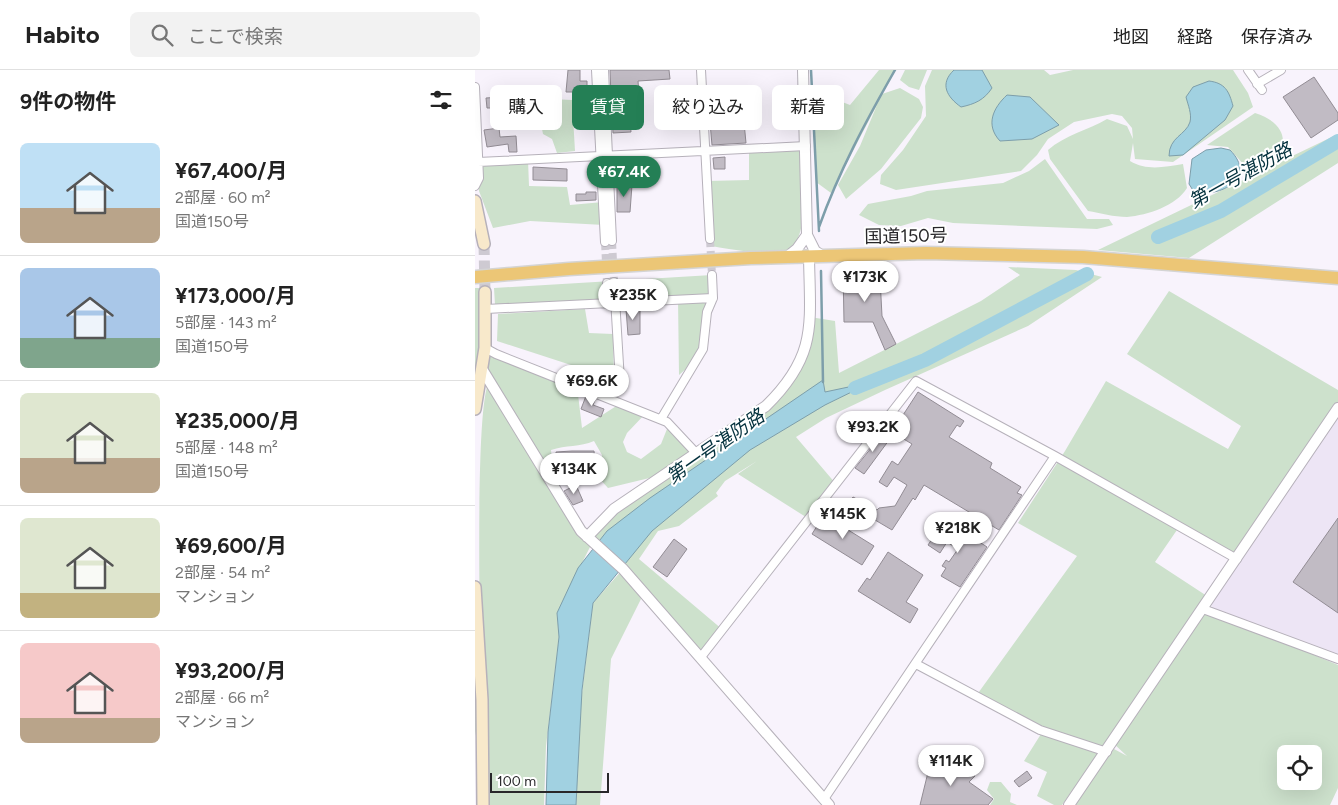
<!DOCTYPE html>
<html lang="ja">
<head>
<meta charset="utf-8">
<style>
	:root { --surface:#fff; --page:#f2f2f2; --text:#222; --muted:#767676; --line:#e0e0e0; --accent:#247f55 }
	body { margin:0; font-family:Figtree,"Noto Sans JP",sans-serif; background:var(--page); color:var(--text); height:100vh; display:flex; flex-direction:column; font-size:19px; white-space:nowrap }
	* { box-sizing:border-box; margin:0 }
	p { font-size:16px; color:var(--muted) }
	.icon { flex:none; width:28px; height:28px; fill:none; stroke:currentColor; stroke-width:2; stroke-linecap:round; stroke-linejoin:round }
	.map { position:relative; flex:1; overflow:hidden }
	.drawer { display:flex; flex-direction:column; background:var(--surface); width:475px }
	.drawer>* { flex:none }
	.banner { position:absolute; left:15px; top:15px; width:475px; height:45px; display:flex; gap:10px }
	.buttons { position:absolute; left:802px; top:675px; display:grid; gap:10px }
	.buttons a { display:grid; place-items:center; width:45px; height:45px; border-radius:8px; background:var(--surface); box-shadow:0 5px 20px #0002; font-size:25px }
	.scale { position:absolute; left:15px; bottom:12px; width:119px; box-sizing:border-box; padding-left:5px; border:2px solid #28272a; border-top:0; font-size:14px; line-height:18px; white-space:nowrap; color:#28272a; -webkit-text-stroke:4px #fff; paint-order:stroke }
	.price { position:absolute; translate:-50% -42px; padding:0 11px; border-radius:18px; background:#fff; color:#222; font-size:16px; line-height:32px; filter:drop-shadow(0 1px 2px #0008) }
	.price::after { content:''; position:absolute; left:50%; top:30px; width:15px; height:11px; margin-left:-8px; background:inherit; clip-path:polygon(0 0,100% 0,50% 100%) }
	.price.current { background:var(--accent); color:#fff }
	ul { padding:0; list-style:none }
	li { display:flex; align-items:center; gap:15px; height:125px; padding:0 20px }
	li+li { border-top:1px solid var(--line) }
	li span { display:grid; place-items:center; flex:none; width:140px; height:100px; border-radius:8px; color:#555 }
	li>.icon { margin-inline-start:auto }
	span .icon { width:60px; height:60px; fill:#fffc; stroke-width:1 }
	li b { font-size:21px }
	h2 { display:flex; justify-content:space-between; align-items:center; height:60px; padding:0 20px; font-size:21px }
	.chip { padding:0 18px; border-radius:8px; background:var(--surface); box-shadow:0 5px 20px #0002; font-size:18px; line-height:45px }
	.chip.current { background:var(--accent); color:#fff }
	header { display:flex; align-items:center; gap:30px; box-sizing:border-box; height:70px; padding:0 25px; background:var(--surface); border-bottom:1px solid var(--line) }
	header strong { font-size:24px }
	nav { display:flex; gap:28px; margin-inline-start:auto; font-size:18px }
	.search { width:350px; height:45px; background:var(--page); display:flex; align-items:center; gap:12px; box-sizing:border-box; padding:0 18px; border-radius:8px; color:var(--muted); font-size:19px }
	main { display:flex; flex:1; min-height:0 }
	.map>svg:first-child { display:block }
	.built { fill:#ede5f5 }
	.green { fill:#cde1cc; fill-rule:evenodd }
	.water { fill:#a1d1e1; stroke:#7d9eaa }
	.lines { fill:none; stroke-linecap:round; stroke-linejoin:round }
	.stream { stroke:#7d9eaa; stroke-width:2.5 }
	.river { stroke:#a1d1e1; stroke-width:14 }
	.building { fill:#c1bbc4; stroke:#928c94 }
	.minor-tunnel { stroke:#cecad2; stroke-width:8; stroke-dasharray:8 4; stroke-linecap:butt }
	.secondary-tunnel { stroke:#cecad2; stroke-width:11; stroke-dasharray:11 5.5; stroke-linecap:butt }
	.minor-casing { stroke:#b6b1ba; stroke-width:10 }
	.tertiary-casing { stroke:#b6b1ba; stroke-width:12 }
	.secondary-casing { stroke:#b6b1ba; stroke-width:14 }
	.trunk-casing { stroke:#d4d4d4; stroke-width:15 }
	.minor { stroke:#fff; stroke-width:8 }
	.tertiary { stroke:#fff; stroke-width:10 }
	.secondary { stroke:#f8e9cb; stroke-width:11 }
	.trunk { stroke:#ecc676; stroke-width:12 }
	.labels { text-anchor:middle; stroke-width:4; stroke-linejoin:round; paint-order:stroke }
	.street-label { font-size:18px; fill:#28272a; stroke:#fff }
	.water-label { font-size:19px; font-style:italic; fill:#02303c; stroke:#fff }
</style>
</head>
<body>
<header>
<strong>Habito</strong>
<div class="search"><svg class="icon" aria-label="search" viewBox="0 0 24 24"><circle cx="10" cy="10" r="6"/><path d="M15 15l6 6"/></svg>ここで検索</div>
<nav><a>地図</a><a>経路</a><a>保存済み</a></nav>
</header>
<main>
<section class="drawer">
<h2>9件の物件<svg class="icon" aria-label="filters" viewBox="0 0 24 24"><path d="M4 7h16M4 17h16"/><circle cx="9" cy="7" r="2"/><circle cx="15" cy="17" r="2"/></svg></h2>
<ul>
<li><span style="background:linear-gradient(#bfe0f5 65%,#b9a48a 0)"><svg class="icon" aria-label="home" viewBox="0 0 24 24"><path d="M3 11l9-7 9 7M6 9v11h12V9"/></svg></span><div><b>¥67,400/月</b><p>2部屋 · 60 m²</p><p>国道150号</p></div></li>
<li><span style="background:linear-gradient(#a9c7e8 70%,#7fa58c 0)"><svg class="icon" aria-label="home" viewBox="0 0 24 24"><path d="M3 11l9-7 9 7M6 9v11h12V9"/></svg></span><div><b>¥173,000/月</b><p>5部屋 · 143 m²</p><p>国道150号</p></div></li>
<li><span style="background:linear-gradient(#dfe7d0 65%,#b9a48a 0)"><svg class="icon" aria-label="home" viewBox="0 0 24 24"><path d="M3 11l9-7 9 7M6 9v11h12V9"/></svg></span><div><b>¥235,000/月</b><p>5部屋 · 148 m²</p><p>国道150号</p></div></li>
<li><span style="background:linear-gradient(#dfe7d0 75%,#c2b280 0)"><svg class="icon" aria-label="home" viewBox="0 0 24 24"><path d="M3 11l9-7 9 7M6 9v11h12V9"/></svg></span><div><b>¥69,600/月</b><p>2部屋 · 54 m²</p><p>マンション</p></div></li>
<li><span style="background:linear-gradient(#f6c9c9 75%,#b9a48a 0)"><svg class="icon" aria-label="home" viewBox="0 0 24 24"><path d="M3 11l9-7 9 7M6 9v11h12V9"/></svg></span><div><b>¥93,200/月</b><p>2部屋 · 66 m²</p><p>マンション</p></div></li>
</ul>
</section>
<div class="map">
<svg width="863" height="735" viewBox="0 0 863 735">
	<rect width="100%" height="100%" fill="#f8f3fc"/>
	<path class="built" d="M863,347V586L739,540L736,534Z"/>
	<path class="green" d="M404,0H420L407,24L425,18L444,29L448,37L446,48L406,99L371,129L363,115L385,76L402,35L356,123L341,112L337,34L362,30L375,35Z
		M430,0H452L444,20L434,17L425,10Z
		M457,0H569L575,5L598,0H758L773,23L778,37L698,92L660,89L658,73L655,91C672,101 689,97 708,94L712,118C701,136 673,145 652,147C639,147 625,143 613,141L575,89L573,80C590,65 613,60 632,49L652,56L658,69L657,58L647,46L637,44L599,52L573,69L562,85L546,101L421,120L405,114L406,105L428,80L451,46L450,16Z
		M123,27V48H102V28Z
		M55,28L97,30L100,81L82,83L77,69L68,64L66,54L44,44L43,38L49,35L59,34Z
		M780,43C828,58 807,101 770,96L753,77L732,75Z
		M863,64V93L714,188L623,180Z
		M328,76C328,99 336,169 313,180C298,187 252,179 236,176L238,161L232,111L274,110V79Z
		M570,89L612,149H634L638,155L622,159L478,153L453,148L426,156L404,155L384,145L393,134L436,126L452,121L528,113L554,101Z
		M53,90L54,116L92,117L95,135L128,132L129,155L55,151L18,158L4,121V109H0V92Z
		M533,197L601,200L627,207L553,256L410,320L351,348L321,367L361,414L334,449L263,404L282,391L250,411L241,423L243,426L204,456L183,461L164,489L248,560L226,587L155,507L166,529L136,589L125,735H101L106,631L118,533L148,499L115,477L82,543L84,567L71,676L69,735H8L6,635L0,666V556L6,614C5,562 0,347 13,314V317L98,449L112,467L113,472L114,468L142,438L191,404L133,418L124,408L127,385L119,371C105,377 91,375 76,380L80,418L10,304L13,279L102,316L107,358L146,333L171,343L152,363L148,372L152,382L166,389L186,374L194,354L218,380L204,396L239,374L306,324L323,297L335,247L360,251L364,303L506,231L545,205Z
		M237,205L228,279L220,291L204,305L203,229L20,235L19,218Z
		M0,218H7L6,267L0,304Z
		M694,221L863,320V338L762,489L704,457L680,492L735,528L729,539L863,595V718L855,735H594L639,679L652,686L638,673L632,682L565,660L501,626L602,486L543,453L590,381L631,311L753,379L766,356L652,284ZM811,684H839V711H811Z
		M110,239L114,263L138,264L139,309L22,271L23,244Z
		M566,664L624,682L587,735H579L562,726L572,702L549,691Z
		M515,712H526L536,724L535,732L542,735H515L519,729L512,720Z"/>
	<path class="water" d="M479,0H507L517,18C509,30 500,34 486,37C472,27 464,14 479,0Z
		M734,11C750,13 754,21 758,36L750,50L708,85L694,86C694,67 711,65 715,52C717,44 713,35 711,27L718,17Z
		M532,25L555,27L584,55L557,69L525,71C510,55 518,38 532,25Z
		M746,78L755,80C783,108 745,128 719,122L714,114L717,89L731,80Z
		M348,310L350,322L397,312L350,335L275,380L177,461L118,533L107,620L101,735H71L73,662L84,567L82,543L103,498L132,461L175,428Z"/>
	<g class="lines">
		<path class="stream" d="M336,0L344,161
			M344,157C364,101 391,51 420,0
			M346,201L348,312"/>
		<path class="river" d="M683,167L746,141L863,71
			M380,318L450,290L612,204"/>
	</g>
	<path class="building" d="M93,0H105V11H112V22H91Z
		M135,0H194L195,9L163,11L164,24L153,25L156,62L138,63L137,44H141L140,26H136Z
		M839,7L863,43V50L836,68L808,27Z
		M27,27V38H12L11,28Z
		M301,31H315L316,41L302,42Z
		M249,40V44L268,42L271,73L237,75L234,41Z
		M24,58L25,67L41,66L42,82H34L33,74L12,77L9,60Z
		M250,87V99H239L238,88Z
		M58,97L92,99V111L58,110Z
		M157,115L155,142H142V116Z
		M111,122H121V130L101,131V124H111Z
		M368,199L389,200V207L405,208L407,246L421,274L410,280L398,252H369Z
		M151,239H165V264L153,265Z
		M443,322L489,351L485,357L482,355L474,367L517,393L515,398L546,417L542,423L547,425L524,460L449,415L440,430L438,428L417,460L373,434L378,427L402,440L404,438L420,436L432,415L419,407L412,417L404,412L417,391L423,395L437,374L417,362Z
		M111,326L120,330L118,335L129,339L126,347L106,339Z
		M409,362L417,366L389,404L380,398Z
		M97,381H119L120,392H114L115,407L101,408L100,396L81,397V382Z
		M101,415L108,431L98,435L89,421Z
		M349,445L399,476L387,495L337,464Z
		M863,448V543L818,512Z
		M467,454L488,467L491,463L512,477L485,517L466,506L471,498L467,496L471,490L474,492L483,479L472,472L465,483L453,475Z
		M199,469L212,479L192,507L178,497Z
		M413,482L448,505L431,532L443,539L435,553L383,521L392,508L395,510Z
		M457,686L500,706L494,712L518,729L513,735H445Z
		M552,701L557,708L544,717L539,711Z"/>
	<g class="lines">
		<path class="minor-tunnel" d="M235,169L237,205
			M137,171L139,212
			M130,172L132,213"/>
		<path class="secondary-tunnel" d="M9,174L10,222"/>
		<g class="minor-casing">
			<path id="minor" d="M121,0L130,172
				M129,0L137,171
				M226,0L235,169
				M773,0L787,20
				M782,14L806,0
				M0,17L4,108L0,116
				M3,92L331,76
				M139,212L145,311
				M132,213V234
				M11,239L238,228
				M10,278L21,284L192,352L221,383
				M186,349L228,279L232,242L238,228L237,205
				M728,539L863,589
				M226,587L441,311L580,386L762,489
				M441,594L565,660L632,682
				M349,729L580,386"/>
		</g>
		<g class="tertiary-casing">
			<path id="tertiary" d="M328,0L332,165L340,181L346,185
				M312,187L322,179L332,165
				M7,299L106,461L148,499L354,735
				M112,467L139,439L291,336C343,285 335,254 334,186
				M594,735L863,338"/>
		</g>
		<g class="secondary-casing">
			<path id="secondary" d="M0,131L9,174
				M0,339L10,278V222
				M0,517L7,630L8,735"/>
		</g>
		<g class="trunk-casing">
			<path id="trunk" d="M0,207L94,199L276,188L451,183L608,187L863,208"/>
		</g>
		<use href="#minor" class="minor"/>
		<use href="#tertiary" class="tertiary"/>
		<use href="#secondary" class="secondary"/>
		<use href="#trunk" class="trunk"/>
	</g>
	<g class="labels">
		<g class="street-label">
			<text transform="translate(431 166) rotate(-1)" y="6">国道150号</text>
		</g>
		<g class="water-label">
			<text transform="translate(765 105) rotate(-29)" y="7">第一号湛防路</text>
			<text transform="translate(240 376) rotate(-35)" y="7">第一号湛防路</text>
		</g>
	</g>
</svg>
<div class="buttons">
<a><svg class="icon" aria-label="locate" viewBox="0 0 24 24"><circle cx="12" cy="12" r="6"/><path d="M12 2v4M12 18v4M2 12h4M18 12h4"/></svg></a>
</div>
<div class="scale">100 m</div>
<b class="price current" style="left:149px;top:128px">¥67.4K</b>
<b class="price" style="left:390px;top:233px">¥173K</b>
<b class="price" style="left:158px;top:251px">¥235K</b>
<b class="price" style="left:117px;top:337px">¥69.6K</b>
<b class="price" style="left:398px;top:383px">¥93.2K</b>
<b class="price" style="left:99px;top:425px">¥134K</b>
<b class="price" style="left:368px;top:470px">¥145K</b>
<b class="price" style="left:483px;top:484px">¥218K</b>
<b class="price" style="left:476px;top:717px">¥114K</b>
<div class="banner">
<a class="chip">購入</a>
<a class="chip current">賃貸</a>
<a class="chip">絞り込み</a>
<a class="chip">新着</a>
</div>
</div>
</main>
</body>
</html>
